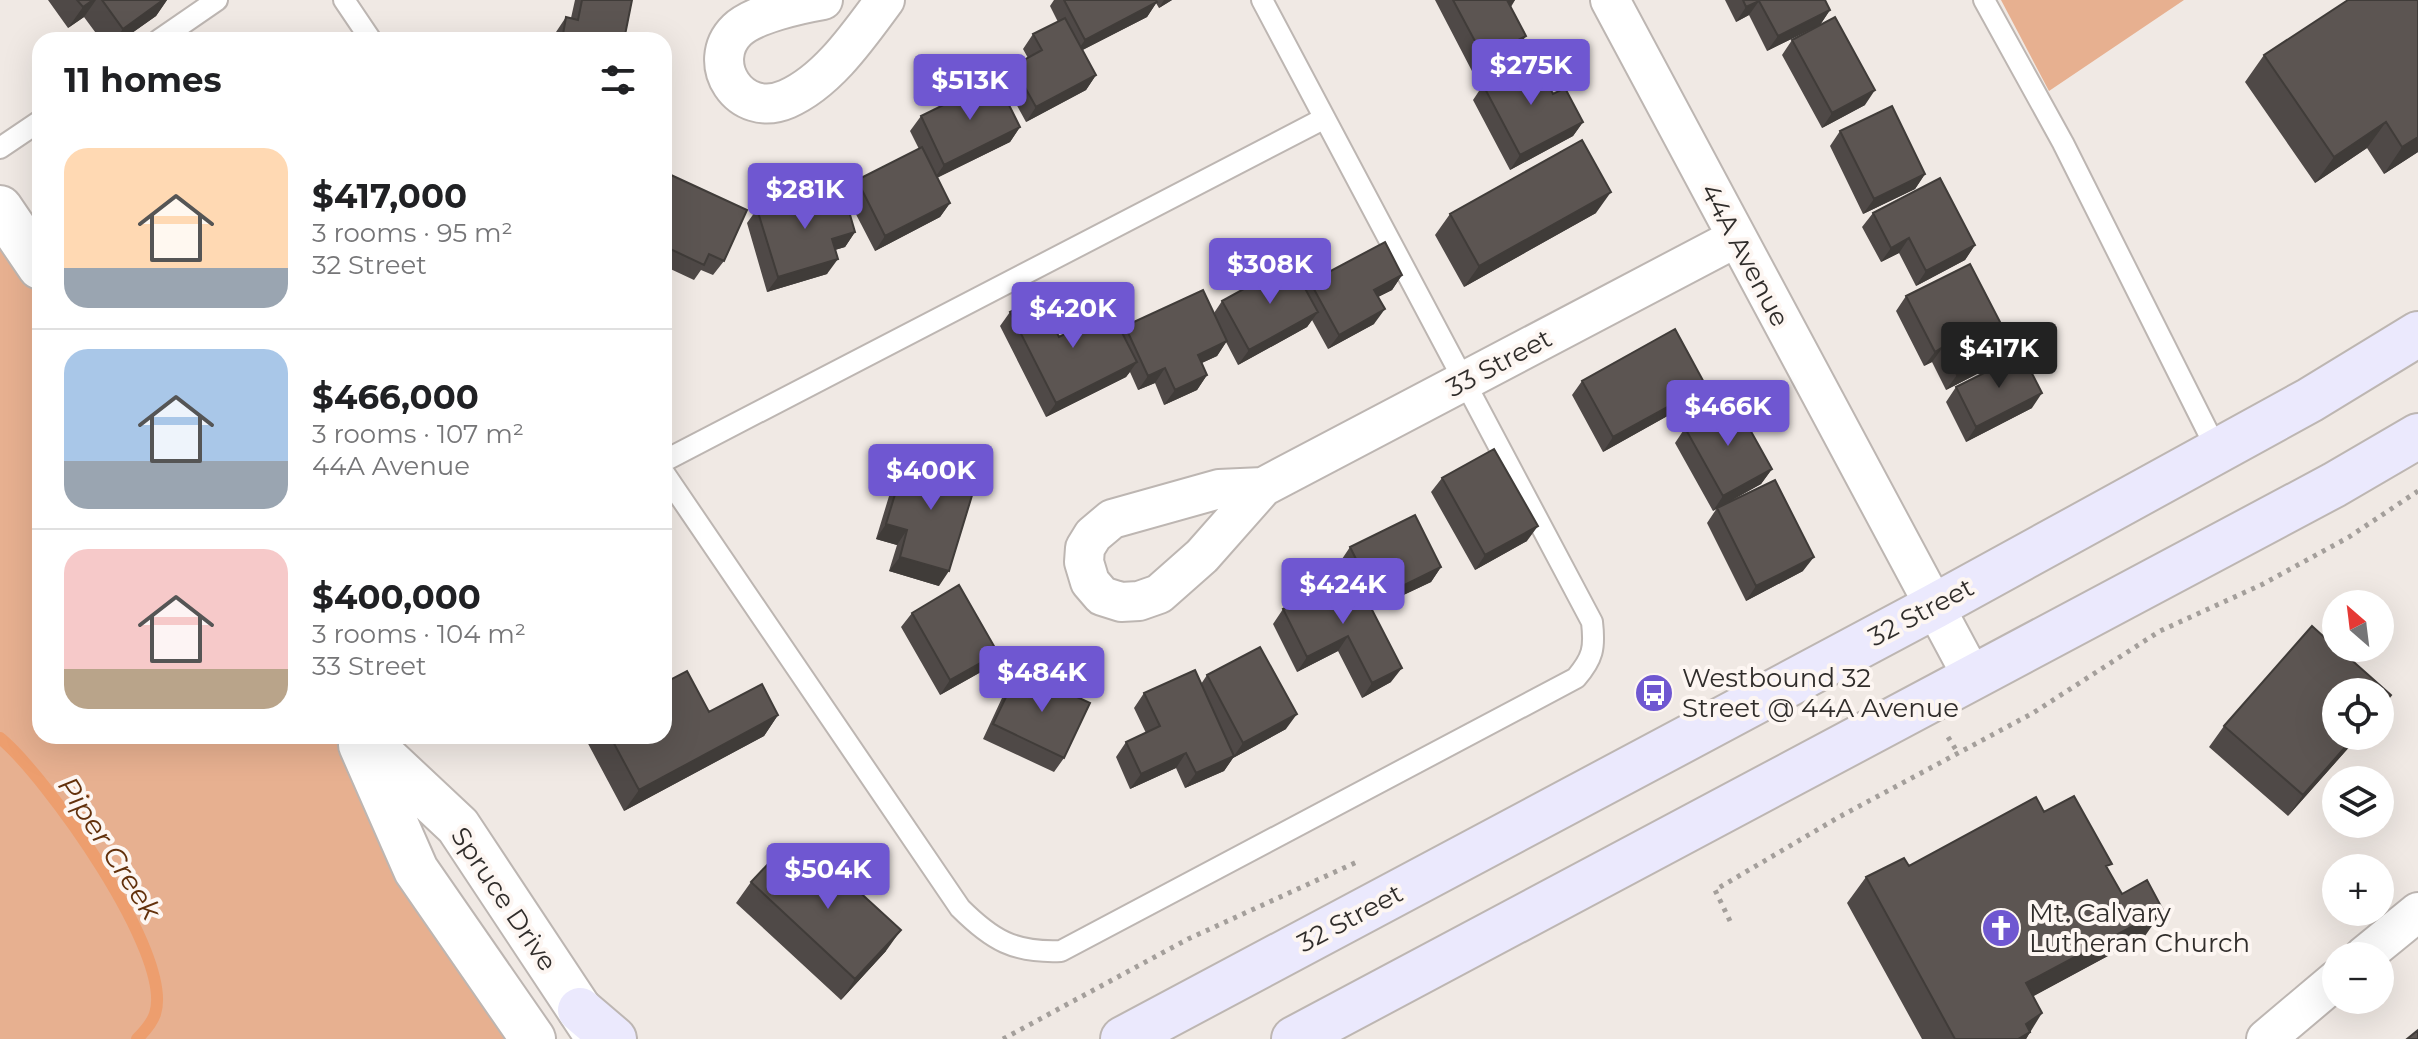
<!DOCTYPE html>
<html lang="en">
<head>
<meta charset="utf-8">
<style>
	:root { --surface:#fff; --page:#f2f2f2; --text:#202124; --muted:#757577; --line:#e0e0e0; --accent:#6f57d1 }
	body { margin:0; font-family:Montserrat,sans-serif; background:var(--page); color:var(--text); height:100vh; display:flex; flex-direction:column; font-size:30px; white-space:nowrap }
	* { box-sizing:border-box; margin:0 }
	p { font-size:26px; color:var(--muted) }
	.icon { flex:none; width:44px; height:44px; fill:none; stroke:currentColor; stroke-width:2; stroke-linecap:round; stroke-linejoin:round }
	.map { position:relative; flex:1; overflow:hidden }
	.drawer { position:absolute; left:32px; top:32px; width:640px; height:712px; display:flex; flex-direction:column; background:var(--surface); border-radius:24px; box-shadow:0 8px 32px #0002 }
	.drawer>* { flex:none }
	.needle { width:52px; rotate:332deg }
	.controls { position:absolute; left:2322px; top:590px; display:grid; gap:16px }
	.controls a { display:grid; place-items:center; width:72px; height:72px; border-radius:50%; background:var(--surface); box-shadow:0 8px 32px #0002; font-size:40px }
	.price { position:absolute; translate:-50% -68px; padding:0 18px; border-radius:8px; background:var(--accent); color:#fff; font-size:26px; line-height:52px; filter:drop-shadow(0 2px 4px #0008) }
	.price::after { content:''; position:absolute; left:50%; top:48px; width:24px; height:18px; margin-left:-12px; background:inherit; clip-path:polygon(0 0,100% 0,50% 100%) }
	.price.current { background:#222; color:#fff }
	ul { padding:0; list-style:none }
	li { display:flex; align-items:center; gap:24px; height:200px; padding:0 32px }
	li+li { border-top:2px solid var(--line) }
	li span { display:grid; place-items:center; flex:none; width:224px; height:160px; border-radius:24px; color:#555 }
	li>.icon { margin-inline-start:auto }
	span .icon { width:96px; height:96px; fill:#fffc; stroke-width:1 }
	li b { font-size:34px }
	h2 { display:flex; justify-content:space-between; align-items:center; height:96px; padding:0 32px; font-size:34px }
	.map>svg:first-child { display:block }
	.park { fill:#e7b090 }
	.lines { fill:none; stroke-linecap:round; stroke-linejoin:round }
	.stream { stroke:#ed9e6e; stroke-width:12 }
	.service-casing { stroke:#bdb6b2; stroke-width:24 }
	.minor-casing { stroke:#bdb6b2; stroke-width:42 }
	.tertiary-casing { stroke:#bdb6b2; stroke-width:48 }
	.secondary-casing { stroke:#bdb6b2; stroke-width:48 }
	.path { stroke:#a49f9b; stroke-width:5; stroke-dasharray:4 6; stroke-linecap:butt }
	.service { stroke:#fff; stroke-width:20 }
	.minor { stroke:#fff; stroke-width:38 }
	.tertiary { stroke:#fff; stroke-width:44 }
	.secondary { stroke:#ebe9fd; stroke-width:44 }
	.wall { fill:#4f4947 }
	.shaded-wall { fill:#403c39 }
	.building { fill:#5c5552; stroke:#403c39; stroke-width:2 }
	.labels { text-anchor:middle; stroke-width:8; stroke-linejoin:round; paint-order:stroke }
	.street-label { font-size:26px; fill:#302d2b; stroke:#fdf6f2 }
	.poi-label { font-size:26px; fill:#302d2b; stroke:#fdf6f2; text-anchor:start }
	.water-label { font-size:28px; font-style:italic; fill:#63310c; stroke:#fdf6f2 }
</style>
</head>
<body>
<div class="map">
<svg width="2418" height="1039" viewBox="0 0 2418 1039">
	<rect width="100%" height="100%" fill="#f0e9e4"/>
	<path class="park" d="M2001,0H2184L2049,91Z
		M0,208L40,267V736H357L508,1039H0Z"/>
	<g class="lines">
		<path class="stream" d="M0,738C45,775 175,955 155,1014C152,1023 143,1033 137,1039"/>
		<g class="service-casing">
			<path id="service" d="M344,0L371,40
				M1984,0L2063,143L2217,450
				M159,40L217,0
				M0,148L40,121
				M664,461L1323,119
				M664,473L960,908C992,940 1014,953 1061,951L1576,678C1593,658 1595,648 1592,622L1262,0"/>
		</g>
		<g class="minor-casing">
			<path id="minor" d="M823,0C800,4 754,14 737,30C704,62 739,120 787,99C828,81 859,35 885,0
				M1610,0L1973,678
				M1263,487L1219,489L1112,519L1093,535L1085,548L1084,562L1090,582L1102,596L1121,602L1139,601L1159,594L1202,556L1263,487L1736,238
				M2364,956L2418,912
				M2266,1039L2336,980"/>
		</g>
		<g class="tertiary-casing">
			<path id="tertiary" d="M0,208L40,267
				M362,736L458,826L599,1039
				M361,745L416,870L533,1039"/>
		</g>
		<g class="secondary-casing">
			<path id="secondary" d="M580,1010L614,1039
				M1123,1039L1935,606L2310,400L2418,334
				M1294,1039L2334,485L2418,436"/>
		</g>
		<path class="path" d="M1948,737L1958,753
			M1730,921L1715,890L1839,817L2033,713L2160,631L2263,584L2349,537L2418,491
			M1003,1039L1188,939L1359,861"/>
		<use href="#service" class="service"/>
		<use href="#minor" class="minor"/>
		<use href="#tertiary" class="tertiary"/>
		<use href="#secondary" class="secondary"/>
	</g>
	<path class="wall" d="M48,0H167L156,16L122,40H101L84,17L68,28Z
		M575,0H632L624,40H554L556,32L566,17L571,18Z
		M1054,0H1172L1159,8L1156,3L1147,17L1082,50L1096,75L1086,90L1026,122L1003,80L1013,66L1028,58L1023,49L1033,34L1058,22L1050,6Z
		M1435,0H1515L1511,7L1516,50L1473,73Z
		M1725,0H1825L1830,10L1820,25L1767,51L1749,15L1736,22Z
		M2347,1L2418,152L2384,174L2367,148L2315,183L2245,82L2264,55Z
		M1792,40L1865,105L1822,128L1782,55Z
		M1483,85L1553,94L1583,122L1573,136L1510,170L1473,100Z
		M921,116L1020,127L1010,142L937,178L950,203L940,217L875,251L846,195L857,180L919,149L910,131Z
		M1840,131L1925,174L1915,189L1863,214L1830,146Z
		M671,175L724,261L713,275L701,270L694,280L664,266V185Z
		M819,202L855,232L845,247L835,250L827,274L767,292L747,223L757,209Z
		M1596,213L1464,287L1435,235L1450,214Z
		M1873,213L1975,245L1965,260L1916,286L1899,253L1881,262L1862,227Z
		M1402,275L1392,290L1378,297L1374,324L1328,349L1312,320L1307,327L1238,365L1226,342L1217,356L1202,363L1207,375L1197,390L1164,405L1155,383L1138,390L1130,372L1126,377L1046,417L1000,326L1010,312L1059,337L1121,332L1125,326L1214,313L1222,301L1305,289L1310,282Z
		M1906,296L2002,361L1946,390L1932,362L1924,366L1896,311Z
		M1582,381L1706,386L1696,400L1603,452L1572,395Z
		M1956,387L2032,408L1966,442L1946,402Z
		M1685,428L1772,469L1761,484L1719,507L1803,571L1746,601L1707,523L1717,508L1713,511L1675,443Z
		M906,458L939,586L889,571L897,545L876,539L896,473Z
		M1442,478L1527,541L1475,570L1431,492Z
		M1350,547L1441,567L1431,582L1372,610L1391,682L1362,698L1338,651L1297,672L1273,624L1283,609L1347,576L1340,562Z
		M912,613L998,653L988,668L940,695L901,627Z
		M1019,670L1064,758L1054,772L983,739L1008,685Z
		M1207,675L1286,729L1233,758L1224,771L1185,788L1176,768L1130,789L1116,757L1126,742L1146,733L1134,708L1144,693L1201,684Z
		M709,712L778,715L764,736L624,811L585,738L587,736H664Z
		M2224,726L2336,736H2359L2288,816L2209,747Z
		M2044,812L2108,870L2145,936L2033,996L2030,1032L2026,1039H1922L1847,903L1866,877L1909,866Z
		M751,882L886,951L841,1000L736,903Z"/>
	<path class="shaded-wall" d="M93,0H96L84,17L68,28L83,7Z
		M163,0H167L156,16L122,40H115L123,29Z
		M1164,0H1172L1159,8Z
		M1507,0H1515L1509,8Z
		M1759,1L1749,15L1736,22L1746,7Z
		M1157,2L1147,17L1075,54L1085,40Z
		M1830,10L1820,25L1767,51L1778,36Z
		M1526,36L1516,50L1473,73L1484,58Z
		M1096,75L1086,90L1026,122L1036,107Z
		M1875,90L1865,105L1822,128L1832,113Z
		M1583,122L1573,136L1510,170L1520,155Z
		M2386,122L2367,148L2315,183L2334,157Z
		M1020,127L1010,142L934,179L944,165Z
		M2418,137V152L2384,174L2402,147Z
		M1925,174L1915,189L1863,214L1874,199Z
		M1611,192L1596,213L1464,287L1479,266Z
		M950,203L940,217L875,251L885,236Z
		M855,232L845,247L821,254L832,239Z
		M1909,238L1899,253L1881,262L1891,248Z
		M1975,245L1965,260L1916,286L1926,271Z
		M838,259L827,274L767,292L778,277Z
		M1402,275L1392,290L1364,304L1374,290Z
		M1385,309L1374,324L1328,349L1339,335Z
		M1318,312L1307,327L1238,365L1249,350Z
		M1227,341L1217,356L1188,369L1198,355Z
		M1943,347L1932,362L1924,366L1935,352Z
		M2013,347L2002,361L1946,390L1957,375Z
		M1137,362L1126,377L1046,417L1056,403Z
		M1165,368L1155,383L1138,390L1148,376Z
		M1207,375L1197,390L1164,405L1175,390Z
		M1706,386L1696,400L1603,452L1613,437Z
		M2042,393L2032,408L1966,442L1976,427Z
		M1772,469L1761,484L1713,511L1723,496Z
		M886,524L907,530L897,545L876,539Z
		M1538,526L1527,541L1475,570L1485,555Z
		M900,557L949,571L939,586L889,571Z
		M1814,557L1803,571L1746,601L1756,586Z
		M1441,567L1431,582L1365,613L1376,599Z
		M1348,636L1338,651L1297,672L1307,657Z
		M998,653L988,668L940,695L950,680Z
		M1402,668L1391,682L1362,698L1372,683Z
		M1297,714L1286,729L1233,758L1224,771L1185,788L1196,773L1234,756L1243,743Z
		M778,715L764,736L624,811L639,790Z
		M2355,736H2359L2288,816L2303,795Z
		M1186,753L1176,768L1130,789L1141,774Z
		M2163,910L2145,936L2008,1010L2026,983Z
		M901,930L886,951L841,1000L855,979Z
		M2042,1013L2026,1039H2015L2026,1024Z"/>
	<path class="building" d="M77,0H93L83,7Z
		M102,0H163L123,29Z
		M582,0H632L624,40H562L566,17L578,20Z
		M1064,0H1156L1157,2L1085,40Z
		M1453,0H1507L1526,36L1484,58Z
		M1743,0H1825L1830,10L1778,36L1759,1L1746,7Z
		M2348,0H2418V137L2402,147L2386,122L2334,157L2264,55Z
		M1835,17L1875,90L1832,113L1792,40Z
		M1065,18L1096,75L1036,107L1013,66L1042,50L1033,34Z
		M1534,58L1553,94L1565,88L1583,122L1520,155L1483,85Z
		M996,79L1020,127L944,165L921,116Z
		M1892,106L1925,174L1874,199L1840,131Z
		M1582,140L1611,192L1479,266L1450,214Z
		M922,147L950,203L885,236L857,180Z
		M671,175L747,210L724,261L709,254L704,265L664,246V190Z
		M1940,178L1975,245L1926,271L1909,238L1891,248L1873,213Z
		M816,191L819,202L844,194L855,232L832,239L838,259L778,277L757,209Z
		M1385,242L1402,275L1374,290L1385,309L1339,335L1310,282Z
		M1291,263L1318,312L1249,350L1222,301Z
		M1970,264L2013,347L1957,375L1943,347L1935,352L1906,296Z
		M1203,290L1227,341L1198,355L1207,375L1175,390L1165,368L1148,376L1125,326Z
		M1039,297L1059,337L1111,311L1137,362L1056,403L1010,312Z
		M1675,329L1706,386L1613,437L1582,381Z
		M2022,354L2042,393L1976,427L1956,387Z
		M1734,401L1772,469L1723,496L1685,428Z
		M1494,449L1538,526L1485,555L1442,478Z
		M906,458L977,479L949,571L900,557L907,530L886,524Z
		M1775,480L1814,557L1756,586L1717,508Z
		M1415,515L1441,567L1376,599L1350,547Z
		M1353,573L1402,668L1372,683L1348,636L1307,657L1283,609Z
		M959,585L998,653L950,680L912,613Z
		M2312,626L2336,648H2338L2391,695L2380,708V692H2336V736H2355L2303,795L2224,726Z
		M1260,647L1297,714L1243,743L1207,675Z
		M1019,670L1090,703L1064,758L993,724Z
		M1195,670L1234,756L1196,773L1186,753L1141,774L1126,742L1160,726L1144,693Z
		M687,671L709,712L762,684L778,715L639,790L610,736H664V683Z
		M2074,796L2112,864L2106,866L2122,894L2147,880L2163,910L2026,983L2042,1013L2026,1024L2030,1032L2018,1039H1955L1866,877L1904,858L1909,866L2036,797L2044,812Z
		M784,847L819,879L831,866L901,930L855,979L751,882Z
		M2418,1030V1039H2407Z"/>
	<defs>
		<g id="bus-disc" transform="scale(2)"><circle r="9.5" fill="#6f57d1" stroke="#fdf6f2"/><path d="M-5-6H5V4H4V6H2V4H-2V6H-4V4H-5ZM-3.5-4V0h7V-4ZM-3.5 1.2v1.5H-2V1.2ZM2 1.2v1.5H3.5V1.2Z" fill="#fff"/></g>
		<g id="church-disc" transform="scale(2)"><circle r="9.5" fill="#6f57d1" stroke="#fdf6f2"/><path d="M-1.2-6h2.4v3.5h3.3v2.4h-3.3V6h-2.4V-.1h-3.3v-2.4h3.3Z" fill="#fff"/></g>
	</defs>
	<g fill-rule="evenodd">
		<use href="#bus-disc" x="1654" y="693"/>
		<use href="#church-disc" x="2001" y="928"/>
	</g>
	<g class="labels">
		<g class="street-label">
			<text transform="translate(1745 255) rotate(62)" y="9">44A Avenue</text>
			<text transform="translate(1499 363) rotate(-28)" y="9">33 Street</text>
			<text transform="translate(1921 612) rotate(-28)" y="9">32 Street</text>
			<text transform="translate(504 899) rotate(56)" y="9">Spruce Drive</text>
			<text transform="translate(1350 918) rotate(-28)" y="9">32 Street</text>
		</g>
		<g class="poi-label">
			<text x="1682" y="687">Westbound 32<tspan x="1682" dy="30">Street @ 44A Avenue</tspan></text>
			<text x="2029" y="922">Mt. Calvary<tspan x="2029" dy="30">Lutheran Church</tspan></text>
		</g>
		<g class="water-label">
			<text transform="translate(110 848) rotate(57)" y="10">Piper Creek</text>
		</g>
	</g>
</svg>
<div class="controls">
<a><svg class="needle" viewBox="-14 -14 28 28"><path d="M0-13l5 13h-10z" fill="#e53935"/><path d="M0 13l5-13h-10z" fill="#757577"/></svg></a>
<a><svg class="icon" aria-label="locate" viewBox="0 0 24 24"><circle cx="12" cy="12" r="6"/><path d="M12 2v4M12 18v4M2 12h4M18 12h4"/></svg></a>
<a><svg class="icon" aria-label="layers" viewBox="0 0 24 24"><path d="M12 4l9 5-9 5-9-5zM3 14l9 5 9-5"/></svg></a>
<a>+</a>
<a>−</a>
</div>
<b class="price" style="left:1531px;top:107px">$275K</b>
<b class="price" style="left:970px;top:122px">$513K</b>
<b class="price" style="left:805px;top:231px">$281K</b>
<b class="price" style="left:1270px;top:306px">$308K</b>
<b class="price" style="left:1073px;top:350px">$420K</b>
<b class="price current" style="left:1999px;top:390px">$417K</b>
<b class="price" style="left:1728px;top:448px">$466K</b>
<b class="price" style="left:931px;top:512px">$400K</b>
<b class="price" style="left:1343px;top:626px">$424K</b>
<b class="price" style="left:1042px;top:714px">$484K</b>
<b class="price" style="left:828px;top:911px">$504K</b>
<section class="drawer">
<h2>11 homes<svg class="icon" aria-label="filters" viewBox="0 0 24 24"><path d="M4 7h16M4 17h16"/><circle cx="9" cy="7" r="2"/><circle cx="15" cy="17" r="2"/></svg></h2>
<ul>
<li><span style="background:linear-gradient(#ffd9b3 75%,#9aa5b1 0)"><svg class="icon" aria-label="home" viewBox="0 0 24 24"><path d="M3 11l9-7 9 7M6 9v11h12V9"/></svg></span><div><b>$417,000</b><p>3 rooms · 95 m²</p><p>32 Street</p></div></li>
<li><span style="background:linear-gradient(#a9c7e8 70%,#9aa5b1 0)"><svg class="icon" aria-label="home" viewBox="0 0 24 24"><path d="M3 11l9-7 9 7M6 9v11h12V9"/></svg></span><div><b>$466,000</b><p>3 rooms · 107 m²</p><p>44A Avenue</p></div></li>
<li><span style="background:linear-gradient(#f6c9c9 75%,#b9a48a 0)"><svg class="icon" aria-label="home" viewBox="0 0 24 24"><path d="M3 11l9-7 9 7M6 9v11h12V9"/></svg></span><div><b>$400,000</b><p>3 rooms · 104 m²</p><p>33 Street</p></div></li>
</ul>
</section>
</div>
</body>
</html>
